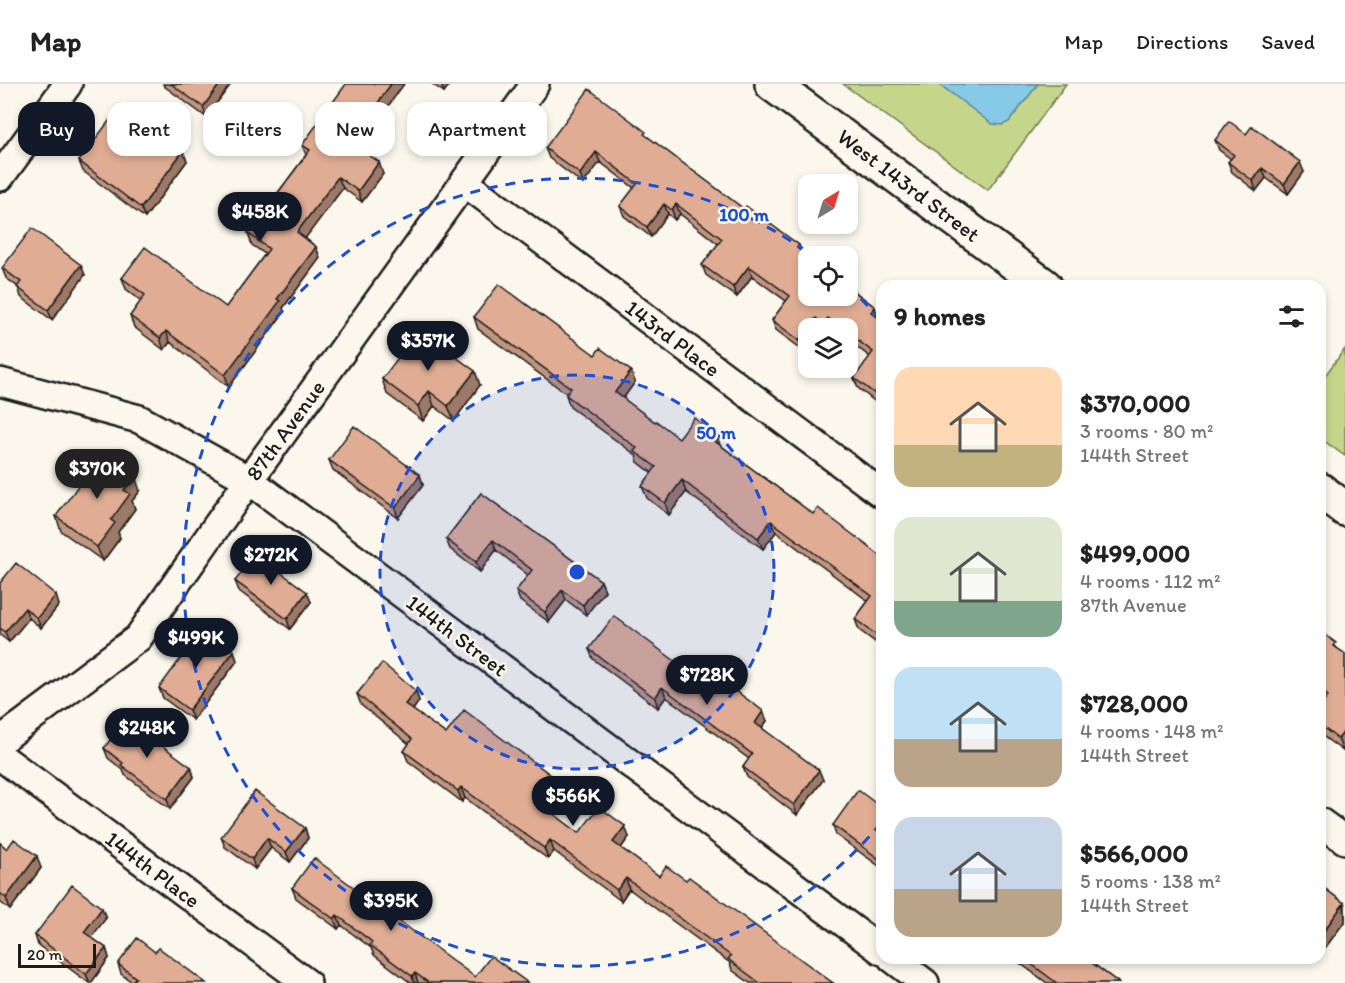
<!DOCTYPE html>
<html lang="en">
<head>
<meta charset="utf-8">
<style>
	:root { --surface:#fff; --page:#f6f6f6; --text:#222; --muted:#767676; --line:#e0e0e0; --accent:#111827 }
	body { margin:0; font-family:Itim,sans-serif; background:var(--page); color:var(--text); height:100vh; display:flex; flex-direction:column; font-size:22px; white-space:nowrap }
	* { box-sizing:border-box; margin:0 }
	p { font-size:20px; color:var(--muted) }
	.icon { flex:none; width:33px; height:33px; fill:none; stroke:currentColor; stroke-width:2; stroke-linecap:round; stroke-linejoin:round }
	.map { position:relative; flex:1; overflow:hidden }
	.side { position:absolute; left:876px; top:196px; width:450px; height:684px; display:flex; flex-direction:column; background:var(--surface); border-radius:18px; box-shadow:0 3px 9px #0003 }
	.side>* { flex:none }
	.top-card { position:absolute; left:18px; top:18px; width:570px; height:54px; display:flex; gap:12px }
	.needle { width:39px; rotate:38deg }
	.tools { position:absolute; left:798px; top:90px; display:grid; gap:12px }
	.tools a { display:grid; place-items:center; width:60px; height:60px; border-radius:12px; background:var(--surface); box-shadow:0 3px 9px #0003; font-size:30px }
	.scale { position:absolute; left:18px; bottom:15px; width:78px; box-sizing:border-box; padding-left:6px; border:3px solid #1c1c1c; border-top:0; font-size:16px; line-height:21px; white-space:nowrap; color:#1c1c1c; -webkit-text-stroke:4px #fbf7ec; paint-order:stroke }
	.price { position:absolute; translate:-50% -51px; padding:0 14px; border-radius:21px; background:var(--accent); color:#fff; font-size:20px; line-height:39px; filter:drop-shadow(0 2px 3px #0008) }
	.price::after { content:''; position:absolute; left:50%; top:36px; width:18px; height:14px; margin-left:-9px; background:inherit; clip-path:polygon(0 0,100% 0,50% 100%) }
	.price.selected { background:#222; color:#fff }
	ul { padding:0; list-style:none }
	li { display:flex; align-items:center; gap:18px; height:150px; padding:0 18px }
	li span { display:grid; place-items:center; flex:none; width:168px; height:120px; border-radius:18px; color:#555 }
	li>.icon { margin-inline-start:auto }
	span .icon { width:72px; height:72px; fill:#fffc; stroke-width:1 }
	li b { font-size:26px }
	h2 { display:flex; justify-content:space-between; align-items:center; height:72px; padding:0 18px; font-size:26px }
	.tag { padding:0 21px; border-radius:18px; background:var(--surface); box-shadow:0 3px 9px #0003; font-size:21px; line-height:54px }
	.tag.selected { background:var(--accent); color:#fff }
	header { display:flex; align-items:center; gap:36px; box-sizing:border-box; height:84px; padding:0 30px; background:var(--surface); border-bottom:2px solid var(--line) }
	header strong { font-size:28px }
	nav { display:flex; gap:33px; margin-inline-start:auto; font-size:21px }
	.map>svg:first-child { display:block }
	.green { fill:#c5d589; stroke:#707852; stroke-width:1.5 }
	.water { fill:#87cae8; stroke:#5c8496; stroke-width:1.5 }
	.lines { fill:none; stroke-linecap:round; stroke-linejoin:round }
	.street-casing { stroke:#1c1c1c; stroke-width:32 }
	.secondary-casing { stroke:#1c1c1c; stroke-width:38 }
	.street { stroke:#fbf7ec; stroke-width:27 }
	.secondary { stroke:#fbf7ec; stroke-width:33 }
	.wall { fill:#c1957f; stroke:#1c1c1c; stroke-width:1.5 }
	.shaded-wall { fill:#9d7968; stroke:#1c1c1c; stroke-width:1.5 }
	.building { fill:#e0ad94; stroke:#1c1c1c; stroke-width:1.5 }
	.ring { fill:none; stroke:#1d4ed8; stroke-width:3; stroke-dasharray:10 8 }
	.labels { text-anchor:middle; stroke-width:5; stroke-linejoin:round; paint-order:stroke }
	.street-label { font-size:22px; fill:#1c1c1c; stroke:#fbf7ec }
	.centre { fill:#1d4ed8; stroke:#fbf7ec; stroke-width:3 }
	.ring-label { font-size:18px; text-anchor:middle; font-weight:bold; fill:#1d4ed8; stroke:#fbf7ec; stroke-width:5; stroke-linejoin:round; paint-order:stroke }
</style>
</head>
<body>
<header>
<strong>Map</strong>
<nav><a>Map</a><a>Directions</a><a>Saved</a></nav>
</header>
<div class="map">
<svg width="1345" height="899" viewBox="0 0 1345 899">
	<rect width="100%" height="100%" fill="#fbf7ec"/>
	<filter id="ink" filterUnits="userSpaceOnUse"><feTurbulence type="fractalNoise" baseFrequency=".0167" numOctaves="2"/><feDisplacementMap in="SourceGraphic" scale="12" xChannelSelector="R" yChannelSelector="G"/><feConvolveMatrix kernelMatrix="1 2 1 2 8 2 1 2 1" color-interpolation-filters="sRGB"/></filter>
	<g filter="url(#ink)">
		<path class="green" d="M843,0H1066L988,106Z
			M1345,265V372L1320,354V298Z"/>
		<path class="water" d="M939,0H1038L1009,38L1002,41L992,40Z"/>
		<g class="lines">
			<g class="street-casing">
				<path id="street" d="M0,93L68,0
					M464,98L882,410
					M0,298L139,335L249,396L882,867
					M0,657L138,554L249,396L535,0
					M0,672L307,899
					M1320,738L1345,756
					M892,874L925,899"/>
			</g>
			<g class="secondary-casing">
				<path id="secondary" d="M772,0L1045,202
					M1320,406L1345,425"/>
			</g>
			<use href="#street" class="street"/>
			<use href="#secondary" class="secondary"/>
		</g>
		<path class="wall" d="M163,0H231L206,33L164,2Z
			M432,0H450L444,8Z
			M1246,50L1304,88L1288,110L1266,94L1256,107L1232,88L1228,78L1231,75L1219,66L1215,56Z
			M648,53L744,125L799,161L802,168L875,223L878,234L882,237V323L858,304L854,294L870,273L848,256V244H820L803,266L776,246L772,236L786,217L752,192L737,213L706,191L702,181L718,160L680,130L675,136L668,130L651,153L624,132L620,122L634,104L600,78L583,100L549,74L545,64Z
			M361,60L364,68L383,90L362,118L343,104L305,154L316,163L320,174L283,224L284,228L229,303L170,258L164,266L134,243L130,232L141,217L126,205L122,194L226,223L265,170L252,161L248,149L306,71L302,61Z
			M79,77H187L145,134L83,87Z
			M2,184L85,191L52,236L21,213L18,203L6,194Z
			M474,233L595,271L631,287L635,298L623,315L655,338L679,354L720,361L813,430L882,473V563L859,546L855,535L868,517L776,448L763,465L686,408L669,431L647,414L642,402L652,389L638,378L636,371L570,323L566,311L567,310L478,245Z
			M382,295L480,301L454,337L434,322L423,337L387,310Z
			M329,376L420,391L423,401L398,434L333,386Z
			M140,407L132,417L135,425L118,448L120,454L103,477L61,447L56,432Z
			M481,409L601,497L605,507L586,531L566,516L549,538L520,517L516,507L528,491L496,466L480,488L450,465L446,455Z
			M235,497L311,518L290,545L239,507Z
			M0,499L59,521L41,544L29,534L9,558L0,551Z
			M1320,547L1338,565L1345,570V664L1343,667L1320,650V623L1324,617L1320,614Z
			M589,565L690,588L767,637L762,644L823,696L797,731L747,693L743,683L749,675L666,613L658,624L593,575Z
			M234,567L237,577L193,636L163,614L159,604Z
			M416,607L419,617L413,626L446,650L563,708L549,727L579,749L629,753L621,764L659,792L833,899H750L732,886L730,879L629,805L621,817L554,767L548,775L465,714L462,718L408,677L404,667L409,660L361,621L357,610Z
			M104,664L191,683L194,693L170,725L125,691L123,686L108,674Z
			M882,724V784L836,751L833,741Z
			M305,744L308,754L290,778L271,764L255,785L225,763L221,753Z
			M0,759L7,765L41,784L10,826L0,818Z
			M1320,801L1344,819L1345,821V837L1325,864L1320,860Z
			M292,804L475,893L528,899H411L374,871L371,864L341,841L338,845L296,814Z
			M106,834L91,853L106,864L109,874L91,899H89L38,861L35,851Z
			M155,868L132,898L121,890L118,880Z
			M1013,874H1085L1119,899H1047Z"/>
		<path class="shaded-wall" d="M220,0H231L206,33L203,23Z
			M391,0H404L361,60L364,68L356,62L355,52Z
			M441,0H450L444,8Z
			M183,67L187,77L145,134L141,124Z
			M596,68L600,78L583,100L580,90Z
			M379,78L383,90L362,118L358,107Z
			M1300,78L1304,88L1288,110L1284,100Z
			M1262,84L1266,94L1256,107L1253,97Z
			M338,93L343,104L301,160L297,148Z
			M664,120L668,130L651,153L647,143Z
			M676,120L680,130L675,136L672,126Z
			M316,163L320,174L283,224L284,228L229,303L225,291L277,215Z
			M81,181L85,191L52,236L48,226Z
			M749,182L752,192L737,213L733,203Z
			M875,223L878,233L874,238L871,228Z
			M816,234L820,244H808V259L803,266L799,256Z
			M828,234L831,244H825L824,240Z
			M166,247L170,258L164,266L160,254Z
			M475,287L480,301L454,337L448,322Z
			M631,287L635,298L619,320L615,308Z
			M429,307L434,322L423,337L418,322Z
			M716,350L720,361L712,355Z
			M420,391L423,401L398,434L395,424Z
			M135,392L140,407L132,417L135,425L118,448L120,454L103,477L97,463L124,406Z
			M682,396L686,408L669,431L665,419Z
			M771,437L776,448L763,465L758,454Z
			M493,456L496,466L480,488L476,478Z
			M601,497L605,507L586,531L583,521Z
			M562,506L566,516L549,538L545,528Z
			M307,508L311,518L290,545L287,535Z
			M56,511L59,521L41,544L37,534Z
			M25,524L29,534L9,558L5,548Z
			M234,567L237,577L193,636L189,626Z
			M662,603L666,613L658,624L655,614Z
			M416,607L419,617L409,631L405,620Z
			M763,627L767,637L758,649L755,639Z
			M1345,646V664L1343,667L1338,655Z
			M191,683L194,693L170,725L167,715Z
			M819,686L823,696L797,731L794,721Z
			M559,697L563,708L546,732L542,721Z
			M461,703L465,714L462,718L458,707Z
			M625,742L629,753L617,769L613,758Z
			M305,744L308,754L290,778L286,768Z
			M267,754L271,764L255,785L252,775Z
			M550,756L554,767L548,775L544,764Z
			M37,772L41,784L10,826L6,814Z
			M626,794L629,805L621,817L617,806Z
			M1344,819L1345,837L1325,864L1321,851Z
			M102,824L106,834L88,858L84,848Z
			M337,831L341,841L338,845L334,835Z
			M106,864L109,874L91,899H90L86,890Z
			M415,889L418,899H414L412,892Z"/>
		<path class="building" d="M171,0H220L203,23Z
			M346,0H391L355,52L360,56L356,62L379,78L358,107L338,93L297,148L316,163L277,215L280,217L225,291L166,247L160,254L130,232L145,211L122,194L145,163L226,223L269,165L248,149L310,66L302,61Z
			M589,5L646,48L644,50L744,125L746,122L799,161L797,164L808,173V212H848V203L875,223L871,228L882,237V315L854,294L873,268L848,249V244H842L828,234L824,240L816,234L799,256L772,236L790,212L749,182L733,203L702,181L722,155L676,120L672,126L664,120L647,143L620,122L637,100L596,68L580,90L545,64Z
			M121,21L183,67L141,124L79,77Z
			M1229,37L1246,50L1252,42L1300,78L1284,100L1262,84L1253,97L1228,78L1234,71L1215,56Z
			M32,144L81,181L48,226L17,203L21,198L2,184Z
			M499,200L595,271L600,264L631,287L615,308L655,338L656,337L679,354L694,334L716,350L712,355L813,430L818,424L882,473V555L855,535L872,512L771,437L758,454L682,396L665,419L642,402L656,383L634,367L637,364L566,311L571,304L474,233Z
			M419,246L475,287L448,322L429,307L418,322L382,295Z
			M354,342L420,391L395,424L329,376Z
			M103,368L135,392L124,406L130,410L111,436L115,439L97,463L56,432Z
			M481,409L601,497L583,521L562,506L545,528L516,507L532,486L493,456L476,478L446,455Z
			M256,470L307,508L287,535L235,497Z
			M16,479L56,511L37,534L25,524L5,548L0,544V499Z
			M614,532L690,588L698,579L763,627L755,639L819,686L794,721L743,683L752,670L662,603L655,614L589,565Z
			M203,544L234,567L189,626L159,604Z
			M1320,547L1336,559L1334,562L1345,570V646L1338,655L1320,641V623L1328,612L1320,605Z
			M382,579L416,607L405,620L446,650L464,626L559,697L542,721L579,749L599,723L625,742L613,758L659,792L666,782L686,796L689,793L833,899H760L728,875L731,872L626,794L617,806L550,756L544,764L461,703L458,707L404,667L412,655L357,610Z
			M126,635L191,683L167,715L121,681L123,679L104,664Z
			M858,706L882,724V777L833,741Z
			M255,707L305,744L286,768L267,754L252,775L221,753Z
			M14,755L37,772L6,814L0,809V759L7,765Z
			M314,774L475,893L491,872L528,899H429L415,889L412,892L370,861L372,858L337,831L334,835L292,804Z
			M72,801L102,824L84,848L106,864L86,890L35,851Z
			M1320,801L1344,819L1321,851L1320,850Z
			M137,854L155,868L159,864L206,899H132L136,894L118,880Z
			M1023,874H1085L1119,899H1057Z"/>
	</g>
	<circle cx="577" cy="488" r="197" fill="#1d4ed8" fill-opacity=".12"/>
	<g class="ring">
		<circle cx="577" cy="488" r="197"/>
		<path d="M881 739A394 394 0 1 1 811 171M848 202A394 394 0 0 1 881 237"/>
	</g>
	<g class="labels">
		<g class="street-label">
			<text transform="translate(909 101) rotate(37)" y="8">West 143rd Street</text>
			<text transform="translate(673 254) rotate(37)" y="8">143rd Place</text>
			<text transform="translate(285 346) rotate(-54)" y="8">87th Avenue</text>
			<text transform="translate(457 551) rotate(37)" y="8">144th Street</text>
			<text transform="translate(153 785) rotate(37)" y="8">144th Place</text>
		</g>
	</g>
	<circle cx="577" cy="488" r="9" class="centre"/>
	<g class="ring-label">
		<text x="744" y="137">100 m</text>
		<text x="716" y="355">50 m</text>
	</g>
</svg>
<div class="tools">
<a><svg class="needle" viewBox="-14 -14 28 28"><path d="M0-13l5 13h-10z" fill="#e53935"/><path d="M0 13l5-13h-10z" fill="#767676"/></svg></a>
<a><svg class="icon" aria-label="locate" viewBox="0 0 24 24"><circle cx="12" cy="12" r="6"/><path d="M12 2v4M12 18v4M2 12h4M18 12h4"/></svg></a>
<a><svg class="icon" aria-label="layers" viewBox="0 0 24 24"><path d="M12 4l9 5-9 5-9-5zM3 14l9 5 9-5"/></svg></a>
</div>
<div class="scale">20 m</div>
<b class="price" style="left:260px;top:159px">$458K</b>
<b class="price" style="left:428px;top:288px">$357K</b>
<b class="price selected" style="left:97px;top:416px">$370K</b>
<b class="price" style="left:271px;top:502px">$272K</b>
<b class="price" style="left:196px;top:585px">$499K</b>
<b class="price" style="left:707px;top:622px">$728K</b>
<b class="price" style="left:147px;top:675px">$248K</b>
<b class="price" style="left:573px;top:743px">$566K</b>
<b class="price" style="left:391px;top:848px">$395K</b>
<div class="top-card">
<a class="tag selected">Buy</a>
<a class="tag">Rent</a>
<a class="tag">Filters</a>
<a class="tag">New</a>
<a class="tag">Apartment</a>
</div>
<section class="side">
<h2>9 homes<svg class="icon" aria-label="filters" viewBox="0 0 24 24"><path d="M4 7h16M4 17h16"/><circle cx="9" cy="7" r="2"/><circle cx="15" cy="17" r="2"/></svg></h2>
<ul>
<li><span style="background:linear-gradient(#ffd9b3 65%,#c2b280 0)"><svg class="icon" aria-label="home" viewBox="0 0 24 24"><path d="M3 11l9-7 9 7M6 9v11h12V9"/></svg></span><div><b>$370,000</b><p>3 rooms · 80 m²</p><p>144th Street</p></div></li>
<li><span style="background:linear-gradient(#dfe7d0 70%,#7fa58c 0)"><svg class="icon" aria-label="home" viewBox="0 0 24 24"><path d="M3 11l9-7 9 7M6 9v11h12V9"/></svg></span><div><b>$499,000</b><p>4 rooms · 112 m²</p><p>87th Avenue</p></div></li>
<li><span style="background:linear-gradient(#bfe0f5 60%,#b9a48a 0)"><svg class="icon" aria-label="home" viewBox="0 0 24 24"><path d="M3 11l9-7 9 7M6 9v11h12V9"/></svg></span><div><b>$728,000</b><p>4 rooms · 148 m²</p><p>144th Street</p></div></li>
<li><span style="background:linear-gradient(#c9d6e8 60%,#b9a48a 0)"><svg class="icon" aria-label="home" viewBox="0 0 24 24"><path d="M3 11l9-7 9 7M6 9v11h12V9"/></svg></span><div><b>$566,000</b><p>5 rooms · 138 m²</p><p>144th Street</p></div></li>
</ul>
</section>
</div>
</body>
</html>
